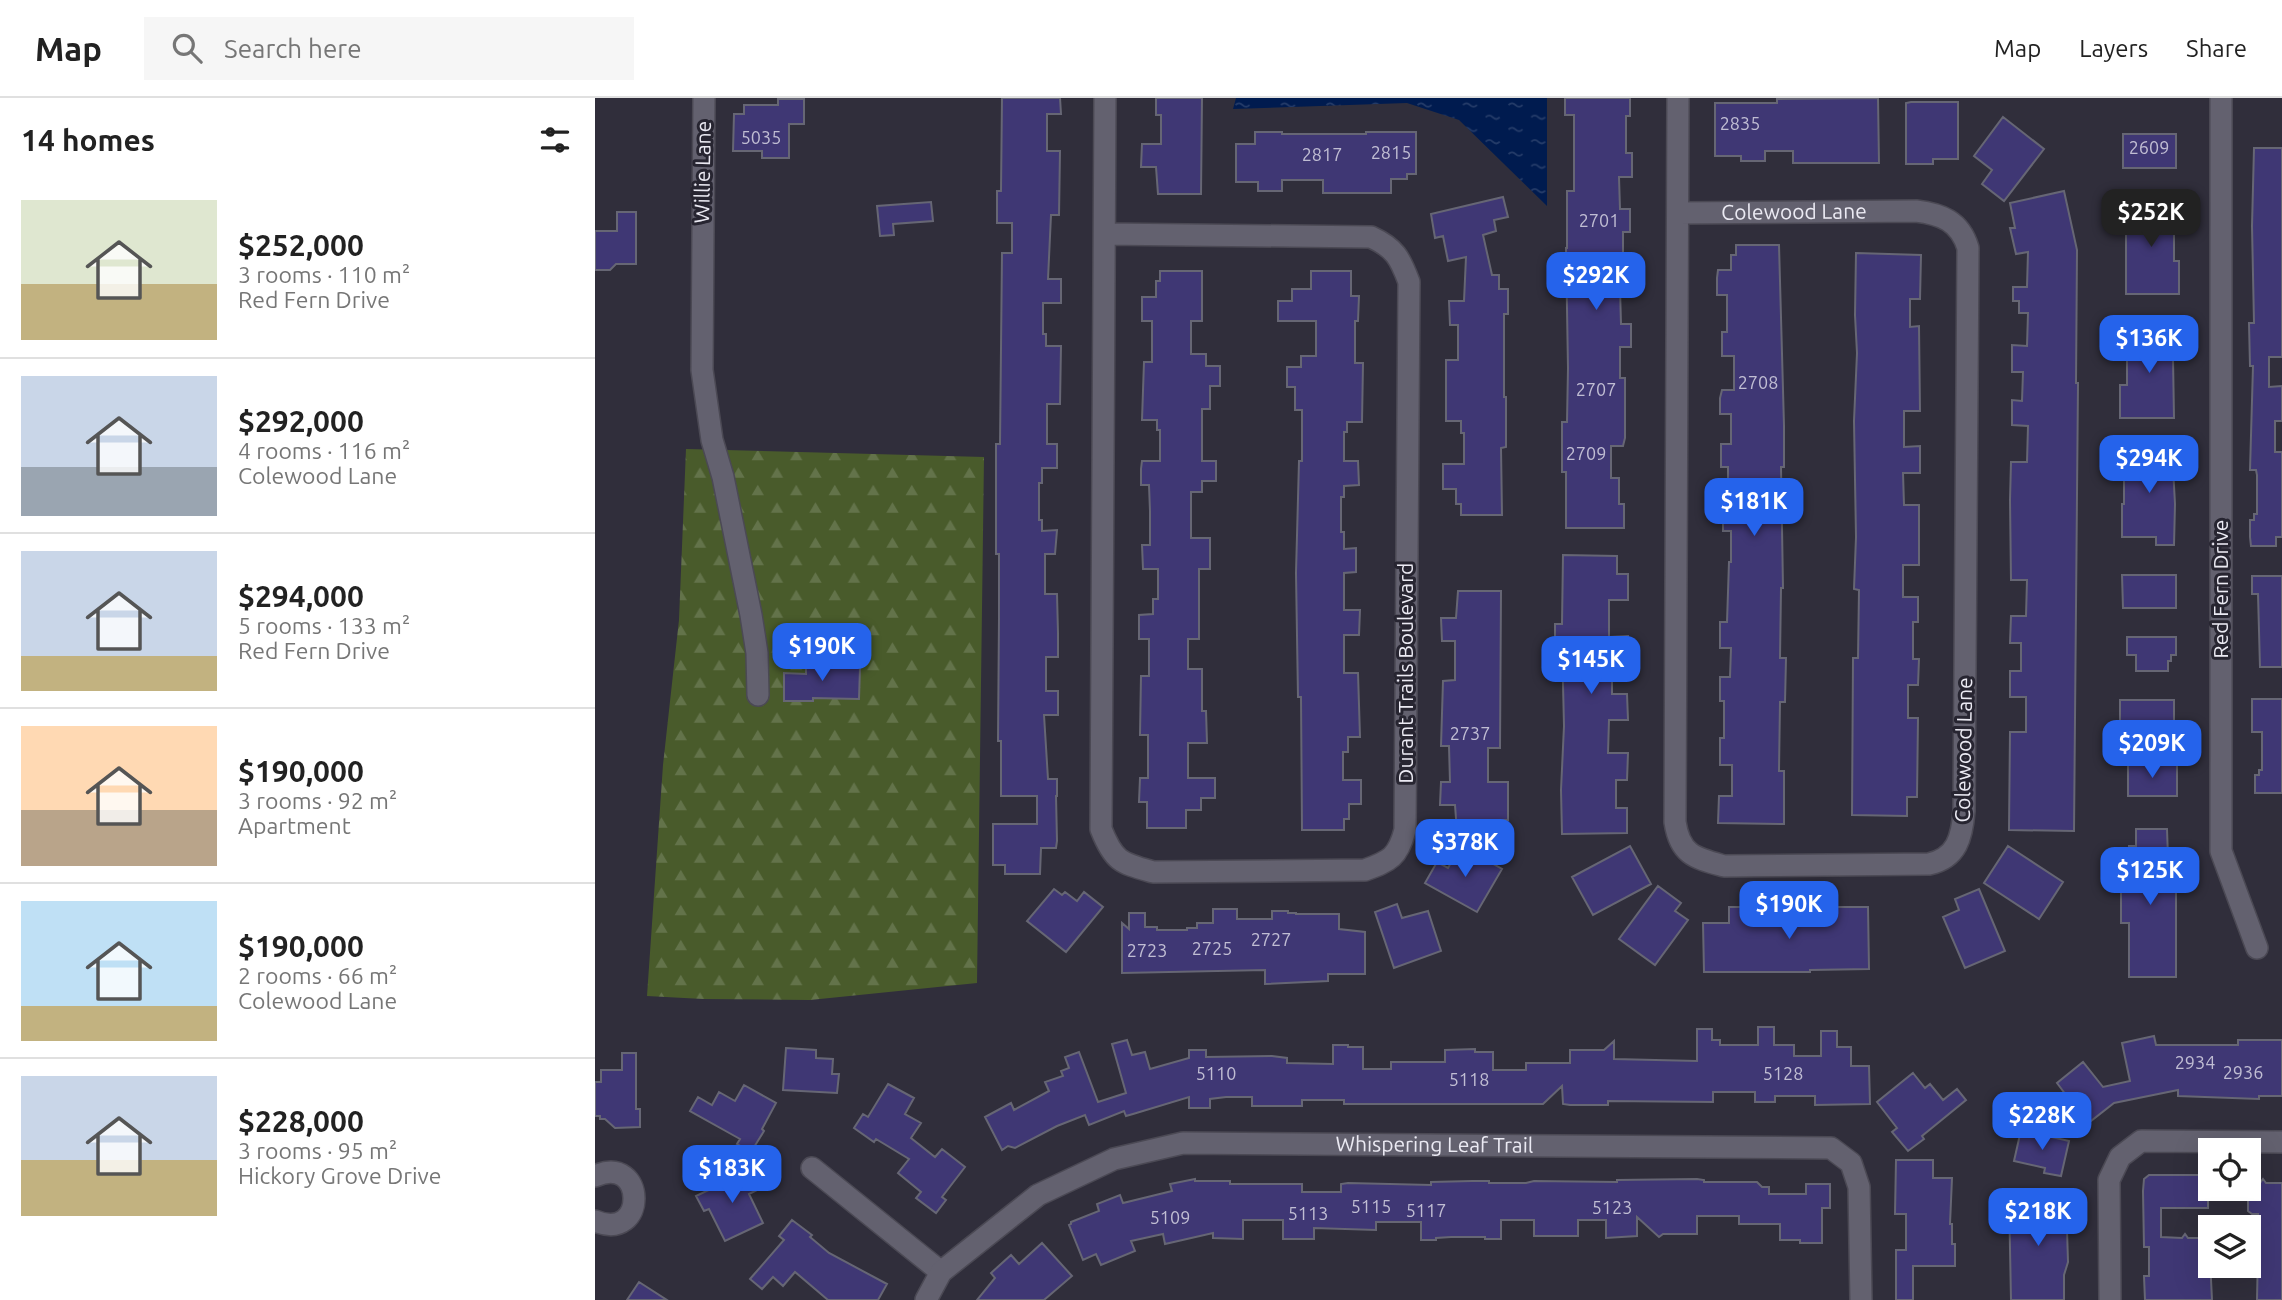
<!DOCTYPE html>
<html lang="en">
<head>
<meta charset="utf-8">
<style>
	:root { --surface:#fff; --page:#f6f6f6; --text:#222; --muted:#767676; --line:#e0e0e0; --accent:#2563eb }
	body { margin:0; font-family:Ubuntu,sans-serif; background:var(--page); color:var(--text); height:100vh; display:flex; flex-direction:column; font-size:26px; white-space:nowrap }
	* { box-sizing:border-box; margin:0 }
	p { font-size:23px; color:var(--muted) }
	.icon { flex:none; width:38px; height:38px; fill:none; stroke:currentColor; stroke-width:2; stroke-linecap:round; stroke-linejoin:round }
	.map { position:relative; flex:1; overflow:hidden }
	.drawer { display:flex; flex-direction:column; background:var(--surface); width:595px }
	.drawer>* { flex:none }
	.tools { position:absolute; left:1603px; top:1040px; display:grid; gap:14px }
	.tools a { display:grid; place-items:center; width:63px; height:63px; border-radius:0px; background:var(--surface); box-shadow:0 7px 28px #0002; font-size:35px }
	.price { position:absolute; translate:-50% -60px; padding:0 16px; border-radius:14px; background:var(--accent); color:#fff; font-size:23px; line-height:46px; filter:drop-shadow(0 2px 4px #0008) }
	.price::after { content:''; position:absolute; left:50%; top:42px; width:21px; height:16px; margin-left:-10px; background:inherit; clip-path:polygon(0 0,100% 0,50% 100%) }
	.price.current { background:#222; color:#fff }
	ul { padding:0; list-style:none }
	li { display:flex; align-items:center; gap:21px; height:175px; padding:0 21px }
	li+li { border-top:2px solid var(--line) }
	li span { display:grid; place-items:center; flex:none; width:196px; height:140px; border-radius:0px; color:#555 }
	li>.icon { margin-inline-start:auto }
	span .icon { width:84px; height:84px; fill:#fffc; stroke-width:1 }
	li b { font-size:30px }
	h2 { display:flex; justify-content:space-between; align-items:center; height:84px; padding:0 21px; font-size:30px }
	header { display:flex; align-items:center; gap:42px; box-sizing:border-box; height:98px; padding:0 35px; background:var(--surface); border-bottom:2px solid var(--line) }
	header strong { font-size:33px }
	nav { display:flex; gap:38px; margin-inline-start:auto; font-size:24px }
	.search { width:490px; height:63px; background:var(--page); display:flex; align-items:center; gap:18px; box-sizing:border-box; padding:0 24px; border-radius:0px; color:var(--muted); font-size:26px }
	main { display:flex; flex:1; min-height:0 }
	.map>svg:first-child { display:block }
	.forest { fill:url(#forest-firs) }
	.water { fill:url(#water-ripples) }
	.building { fill:#3f3774; stroke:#666674; stroke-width:2 }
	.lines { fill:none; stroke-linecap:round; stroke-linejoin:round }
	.minor-casing { stroke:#4b4954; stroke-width:24 }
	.minor { stroke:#63616f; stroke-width:21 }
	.labels { text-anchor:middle; stroke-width:6; stroke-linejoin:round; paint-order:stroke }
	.number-label { font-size:18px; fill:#c0bdd3 }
	.street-label { font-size:21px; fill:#ebeaf3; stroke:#272531 }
</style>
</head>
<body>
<header>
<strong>Map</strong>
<div class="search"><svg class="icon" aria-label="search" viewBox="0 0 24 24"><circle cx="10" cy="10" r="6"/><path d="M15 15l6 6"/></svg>Search here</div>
<nav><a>Map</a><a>Layers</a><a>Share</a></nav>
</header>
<main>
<section class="drawer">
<h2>14 homes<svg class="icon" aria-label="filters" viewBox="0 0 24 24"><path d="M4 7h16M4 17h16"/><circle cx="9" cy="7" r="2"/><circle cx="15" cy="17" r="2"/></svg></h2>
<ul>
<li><span style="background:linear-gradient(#dfe7d0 60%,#c2b280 0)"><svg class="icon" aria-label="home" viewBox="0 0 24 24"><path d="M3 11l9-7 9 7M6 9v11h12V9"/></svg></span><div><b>$252,000</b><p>3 rooms · 110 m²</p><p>Red Fern Drive</p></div></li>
<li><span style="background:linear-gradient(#c9d6e8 65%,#9aa5b1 0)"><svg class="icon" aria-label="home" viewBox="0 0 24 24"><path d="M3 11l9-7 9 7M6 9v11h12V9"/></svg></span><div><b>$292,000</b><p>4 rooms · 116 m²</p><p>Colewood Lane</p></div></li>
<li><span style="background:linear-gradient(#c9d6e8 75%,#c2b280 0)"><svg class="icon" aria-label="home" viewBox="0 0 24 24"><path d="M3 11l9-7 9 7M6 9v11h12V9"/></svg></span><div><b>$294,000</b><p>5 rooms · 133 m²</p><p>Red Fern Drive</p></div></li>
<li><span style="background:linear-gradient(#ffd9b3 60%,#b9a48a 0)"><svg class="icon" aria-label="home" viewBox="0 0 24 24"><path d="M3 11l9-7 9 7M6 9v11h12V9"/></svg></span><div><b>$190,000</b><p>3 rooms · 92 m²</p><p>Apartment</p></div></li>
<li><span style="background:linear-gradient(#bfe0f5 75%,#c2b280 0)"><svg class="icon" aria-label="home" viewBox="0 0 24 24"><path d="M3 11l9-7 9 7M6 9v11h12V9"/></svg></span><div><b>$190,000</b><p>2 rooms · 66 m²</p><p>Colewood Lane</p></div></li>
<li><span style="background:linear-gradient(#c9d6e8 60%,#c2b280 0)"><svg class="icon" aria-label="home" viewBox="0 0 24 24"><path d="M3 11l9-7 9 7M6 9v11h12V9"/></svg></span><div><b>$228,000</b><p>3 rooms · 95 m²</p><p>Hickory Grove Drive</p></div></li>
</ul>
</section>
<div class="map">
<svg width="1687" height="1202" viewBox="0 0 1687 1202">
	<defs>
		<pattern id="forest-firs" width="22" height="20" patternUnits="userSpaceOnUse" patternTransform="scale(1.75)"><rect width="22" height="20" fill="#495b2b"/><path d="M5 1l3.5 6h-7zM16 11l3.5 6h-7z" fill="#63734a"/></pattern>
		<pattern id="water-ripples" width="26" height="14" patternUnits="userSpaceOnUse" patternTransform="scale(1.75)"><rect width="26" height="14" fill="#001b4f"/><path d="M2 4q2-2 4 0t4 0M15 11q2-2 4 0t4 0" fill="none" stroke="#253c69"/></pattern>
	</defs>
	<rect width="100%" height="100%" fill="#302e3b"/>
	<path class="forest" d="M91,351L389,359L382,885L215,902L108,901L52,898L68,667L84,522Z"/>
	<path class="water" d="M641,0H952V108L864,22L812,5L638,11Z"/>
	<path class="building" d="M407,0H465L466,16H452V53H465L464,117H456L453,181H466V205H448V236H451V248H466L465,306H452V346H462V370H447V385H444V422H447V433L462,432L460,456H450V496H462L463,535V559H451V593H463V617H449L453,681H462V698H461L462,743L461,750H446L445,776H410V767H398V726H442V698H406V643H403L404,520V456H401V346H405L407,155H417V125H402V93H406Z
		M561,0H607L606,96H563L561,69H546L547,46H566V17H561Z
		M970,0H1035V18H1031V55H1037V79H1024L1025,111H1035V134H1028V167H1034V191H1025L1026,226H1036V249H1025V280H1030V340L1028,348H1016V380H1024V406H1029V430H971V374H967V324H972L973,270L971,150H972V93H979V17H970Z
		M1283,0L1284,65H1198V53H1170V63H1146V58H1120V5H1182V1Z
		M183,1H209V26H194V60H167V53H138L139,16H149V7H183Z
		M1316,4H1363V61H1338V66H1311V5Z
		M1408,19L1449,51L1409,103L1387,86L1397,72L1379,58Z
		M660,34H687V36H771V34H821V76H812V81H796V95H728V82H687V93H663V84H641V46H660Z
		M1528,36H1581V70H1528Z
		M1659,50H1687V259H1674V289L1687,288V323H1680V354H1687V439H1681V448H1656L1655,439V422H1659V416H1662V377L1661,372H1655L1658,268H1655L1654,225H1659L1657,128Z
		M1469,93L1482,152L1481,285H1483L1479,733L1414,732L1415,634H1431V599H1415V573H1426V545H1415L1416,518H1431L1432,482H1416L1415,402L1416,364H1432L1433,328L1417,327V302L1427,303L1428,274H1417V247L1432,248L1433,215H1424V203H1418V189H1432L1433,154L1421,156L1415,130H1420L1415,105Z
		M908,99L913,119L899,122L901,133L888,137L897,177H904V191H913V216H909V299H911V349L906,350L907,417H866V406H861V391H848V366H869V335H866V323H851V262H863V227H855L854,203H869L871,159L853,163L848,138L840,140L836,116Z
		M1531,103H1579V163H1584V196H1531Z
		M336,104L338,123L298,126L299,137L285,138L282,108Z
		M22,114H41V166H21L15,172H0V133H22Z
		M1141,147H1184L1189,328V369H1186L1188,490H1186L1185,560H1191L1190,604H1185L1184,673H1189V726L1123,725L1124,698H1137V667H1125V640H1129V603H1125V579H1135L1136,550H1125V524H1132L1134,464H1136V433H1128V409H1133V369H1126V346H1136V316H1125V300L1127,292H1139V258H1127V234H1132V197H1122V180L1123,172H1136V157H1141Z
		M1261,155L1326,157L1325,201H1315V229L1324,228L1325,313H1309V349L1325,348V375H1308L1309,407H1324V467H1308V499H1323V524H1318V561H1324L1323,587H1313V620H1323L1322,699H1312V718L1257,717L1258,560H1263L1264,492L1259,491L1261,439L1259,323L1262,255L1260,217Z
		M565,173H607V223H596V256H611V268H625V288H615V311H607V363H621V383H607V394H596V440H615V471H604V541H593V571H607V613H611L612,645H593V680H620V700H606V712H591V730H552V704H544L545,680H553V637H545L546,578H554V541H544V517L558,516V501H563V471H548L547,447H555V413L554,387H546V371L547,363H565V332H562V322H547L549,264H557V223H547V199H561V183H565Z
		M716,173H756V198H764L763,223H760V265H768L767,324H752V334H749V363H763L764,387L749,388V399H746V434H749V451L761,450V474L749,475V512H765L764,537H749V575H763L765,639H753V654H748V682H766V706H754V721H749V732H707L706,599H703L701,475L704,363H707V312H700V289H692V269H706V258H721V223H683V203H697V191H716Z
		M1573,226V236H1576V242H1580V260H1578L1579,320H1525V287H1532V242H1541V227Z
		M1529,351H1577L1580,406L1579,447H1561V439H1527V406H1529Z
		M968,457L1022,458V476H1033V502H1014V539L1033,538L1034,564H1017V596H1032L1033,622H1014L1013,655H1033L1032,682H1021V710H1032V735L967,736L966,692L969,628L967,544H960V526H967Z
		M1527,477H1581V510H1528Z
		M1657,478H1687V569H1665L1663,496H1657Z
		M863,493H906L905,650H893V684H913V722H905V734H862L860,707H845L846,684H855L854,648H846L848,583L860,582V543H847L846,520H861Z
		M1532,539H1581V557H1576V563H1573V573H1541V557H1532Z
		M211,563H230V569L265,570L264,601L218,600V603H189V575L211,576Z
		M1657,601H1687V695H1660V677H1664V672H1667V634H1657Z
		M1525,602H1579V636H1525Z
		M1533,665H1582V698H1533Z
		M1541,731H1572L1574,789H1581V879H1534V825H1526V789H1534V748H1541Z
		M866,748L907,771L882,814L830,785L842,764L853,770Z
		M1035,748L1056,786L998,817L977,779Z
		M1413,748L1468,784L1444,821L1389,785Z
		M1063,788L1086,805L1080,813L1093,822L1060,867L1024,841Z
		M459,791L467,797L470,794L482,803L489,794L508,809L471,854L432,823Z
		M1384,791L1410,853L1370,870L1348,819L1364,812L1360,801Z
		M802,806L807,820L833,813L846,853L799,870L780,814Z
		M1134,809H1160L1161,819H1189V809H1273L1274,871L1215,872V874H1109L1108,825H1134Z
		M618,811H642V821H677V813H693V815H701V816H744V831L770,834V876H733V883L670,886V872L527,875V825L534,831V815H550V829H562V832H592V830H602V825H618Z
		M1163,929H1179V947H1199V958H1226V933H1242V949H1256V968H1274L1275,1006L1220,1007V998H1180V1004H1160V994H1118V1004L1013,1003V1007H975L968,1006L967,988L948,1006H749V1002H707V1008H657V999H631L615,1001V1010H594V999L538,1016L531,1018L529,1013L494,1027L490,1017L462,1028L420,1050L413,1048L407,1052L390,1019L416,1005L419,1012L454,993L450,984L468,978L466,973L474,970L470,959L484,954L503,1004L531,995L517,946L532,942L537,957L550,954L555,971L594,960V952H611V959L677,958L692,960V965L738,966V947H753V949H768V971H796V964H850V952L880,951V954H898V972H931V965H975V952H1009L1019,943V961L1102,963V931H1117V942H1125V947H1163Z
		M1559,938L1561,947H1643V942H1687V998H1664V1001L1583,998V992L1519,1005L1487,1030L1474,1014L1480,1009L1462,985L1488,964L1508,989L1535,983L1527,945Z
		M191,950L221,952V960L238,961L237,976H244L242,995L188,992Z
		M27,955H41V1011H45V1029L20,1030L10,1021H5V1018H0V984H6V972H27Z
		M1318,975L1330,990L1335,986L1348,1002L1362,991L1371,1002L1327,1038L1329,1041L1313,1053L1297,1034L1302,1030L1282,1004Z
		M293,986L319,1000L310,1016L326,1025L316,1040L340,1059L347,1051L370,1069L347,1099L351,1102L341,1115L321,1100L326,1094L303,1075L314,1061L281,1041L279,1044L259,1030L268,1016L273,1019Z
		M149,987L181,1005L167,1031L169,1033L156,1054L142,1046L145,1041L95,1013L103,999L117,1007L124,994L140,1003Z
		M1426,1032L1474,1043L1466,1078L1449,1075L1450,1070L1419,1063Z
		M1301,1062H1338V1080H1357L1355,1126H1357V1146H1360V1168H1318V1202H1301V1152H1311V1116H1300Z
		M150,1069L162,1092L154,1096L168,1125L130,1143L114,1111L109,1113L101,1098L137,1081L135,1076Z
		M1554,1077H1613V1110H1566V1139L1587,1140L1590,1136L1593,1140H1614L1617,1202H1550L1549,1178H1554V1149H1549L1548,1093L1549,1081Z
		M600,1081V1083H635V1086H707V1094H746V1086L753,1085L836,1087V1084L877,1083H894V1085H931L939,1083L1022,1084V1082L1102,1081L1109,1082V1084H1162L1167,1089H1174V1096H1211V1086H1235V1110H1227V1145H1205V1142H1185V1126H1144V1118H1102V1136H1068L1064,1139L1042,1119V1138L1011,1140V1122H983V1138H939V1122H906V1141H890V1139H856L841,1140V1142H826V1124H781V1132L719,1130V1141H688V1122H648V1141L618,1140V1135L570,1146L568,1136L536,1143L540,1153L506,1167L501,1156L488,1162L474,1127L476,1126V1124L504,1113L502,1106L525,1097L528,1105L577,1093L575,1086Z
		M1668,1081L1671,1085H1687V1202H1662L1663,1153L1660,1150L1663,1147V1116H1657L1653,1113V1090L1654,1085H1665Z
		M1414,1099H1471L1473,1164L1469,1177V1202H1416Z
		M197,1122L217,1137L215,1139L234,1155L292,1186L283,1202H233L200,1174L188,1188L178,1179L167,1191L155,1181L189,1142L184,1138Z
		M447,1145L477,1178L449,1202H382L400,1180L396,1175L416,1157L424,1166Z
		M44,1184L72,1202H32Z"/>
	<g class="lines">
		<g class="minor-casing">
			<g id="minor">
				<path d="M109,0L107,272L117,342L128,379L156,517L162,555L163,597"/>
				<path d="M1626,0V753L1662,850"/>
				<path id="s1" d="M1083,115L1321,113C1346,116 1365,123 1373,150L1369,713C1367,739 1362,760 1334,766L1129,768C1100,760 1085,757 1080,724L1083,0"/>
				<path d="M510,136L776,139C800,150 805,160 814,184L810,732C803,759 795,763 770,772L558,774C526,765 519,764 506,731L510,0"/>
				<path d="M217,1070L346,1174"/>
				<path d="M0,1078C51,1055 53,1145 0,1123"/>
				<path id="s2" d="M331,1202L346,1174L443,1097L519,1061L588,1045L1236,1050L1256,1065L1264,1089L1266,1202"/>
				<path d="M1515,1202L1514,1082L1525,1059L1546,1043L1687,1044"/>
			</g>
		</g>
		<use href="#minor" class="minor"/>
	</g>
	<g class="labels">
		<g class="number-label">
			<text x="1145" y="32">2835</text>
			<text x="166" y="46">5035</text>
			<text x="1554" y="56">2609</text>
			<text x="796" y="61">2815</text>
			<text x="727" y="63">2817</text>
			<text x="1004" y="129">2701</text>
			<text x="1163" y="291">2708</text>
			<text x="1001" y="298">2707</text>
			<text x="991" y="362">2709</text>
			<text x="875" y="642">2737</text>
			<text x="676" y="848">2727</text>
			<text x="617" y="857">2725</text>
			<text x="552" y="859">2723</text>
			<text x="1600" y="971">2934</text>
			<text x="1648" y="981">2936</text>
			<text x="621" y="982">5110</text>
			<text x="1188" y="982">5128</text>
			<text x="874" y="988">5118</text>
			<text x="776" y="1115">5115</text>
			<text x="1017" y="1116">5123</text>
			<text x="831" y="1119">5117</text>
			<text x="713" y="1122">5113</text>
			<text x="575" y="1126">5109</text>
		</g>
		<g class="street-label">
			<text transform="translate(108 74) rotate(-89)" y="7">Willie Lane</text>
			<text dy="7" stroke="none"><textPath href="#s1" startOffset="116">Colewood Lane</textPath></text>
			<text transform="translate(1626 491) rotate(-90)" y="7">Red Fern Drive</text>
			<text transform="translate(811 575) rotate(-90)" y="7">Durant Trails Boulevard</text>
			<text transform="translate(1369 652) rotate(-89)" y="7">Colewood Lane</text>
			<text dy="7" stroke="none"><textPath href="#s2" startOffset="562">Whispering Leaf Trail</textPath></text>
		</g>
	</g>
</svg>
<div class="tools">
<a><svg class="icon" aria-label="locate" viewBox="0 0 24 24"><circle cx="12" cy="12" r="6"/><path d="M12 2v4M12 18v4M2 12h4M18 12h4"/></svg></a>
<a><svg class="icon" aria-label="layers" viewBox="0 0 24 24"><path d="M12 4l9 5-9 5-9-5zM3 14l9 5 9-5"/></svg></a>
</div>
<b class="price current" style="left:1556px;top:151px">$252K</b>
<b class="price" style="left:1001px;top:214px">$292K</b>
<b class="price" style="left:1554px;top:277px">$136K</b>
<b class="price" style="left:1554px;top:397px">$294K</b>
<b class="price" style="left:1159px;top:440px">$181K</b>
<b class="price" style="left:227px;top:585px">$190K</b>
<b class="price" style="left:996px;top:598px">$145K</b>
<b class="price" style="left:1557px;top:682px">$209K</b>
<b class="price" style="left:870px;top:781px">$378K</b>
<b class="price" style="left:1555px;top:809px">$125K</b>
<b class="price" style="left:1194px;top:843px">$190K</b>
<b class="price" style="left:1447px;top:1054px">$228K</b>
<b class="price" style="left:137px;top:1107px">$183K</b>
<b class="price" style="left:1443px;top:1150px">$218K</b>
</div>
</main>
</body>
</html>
